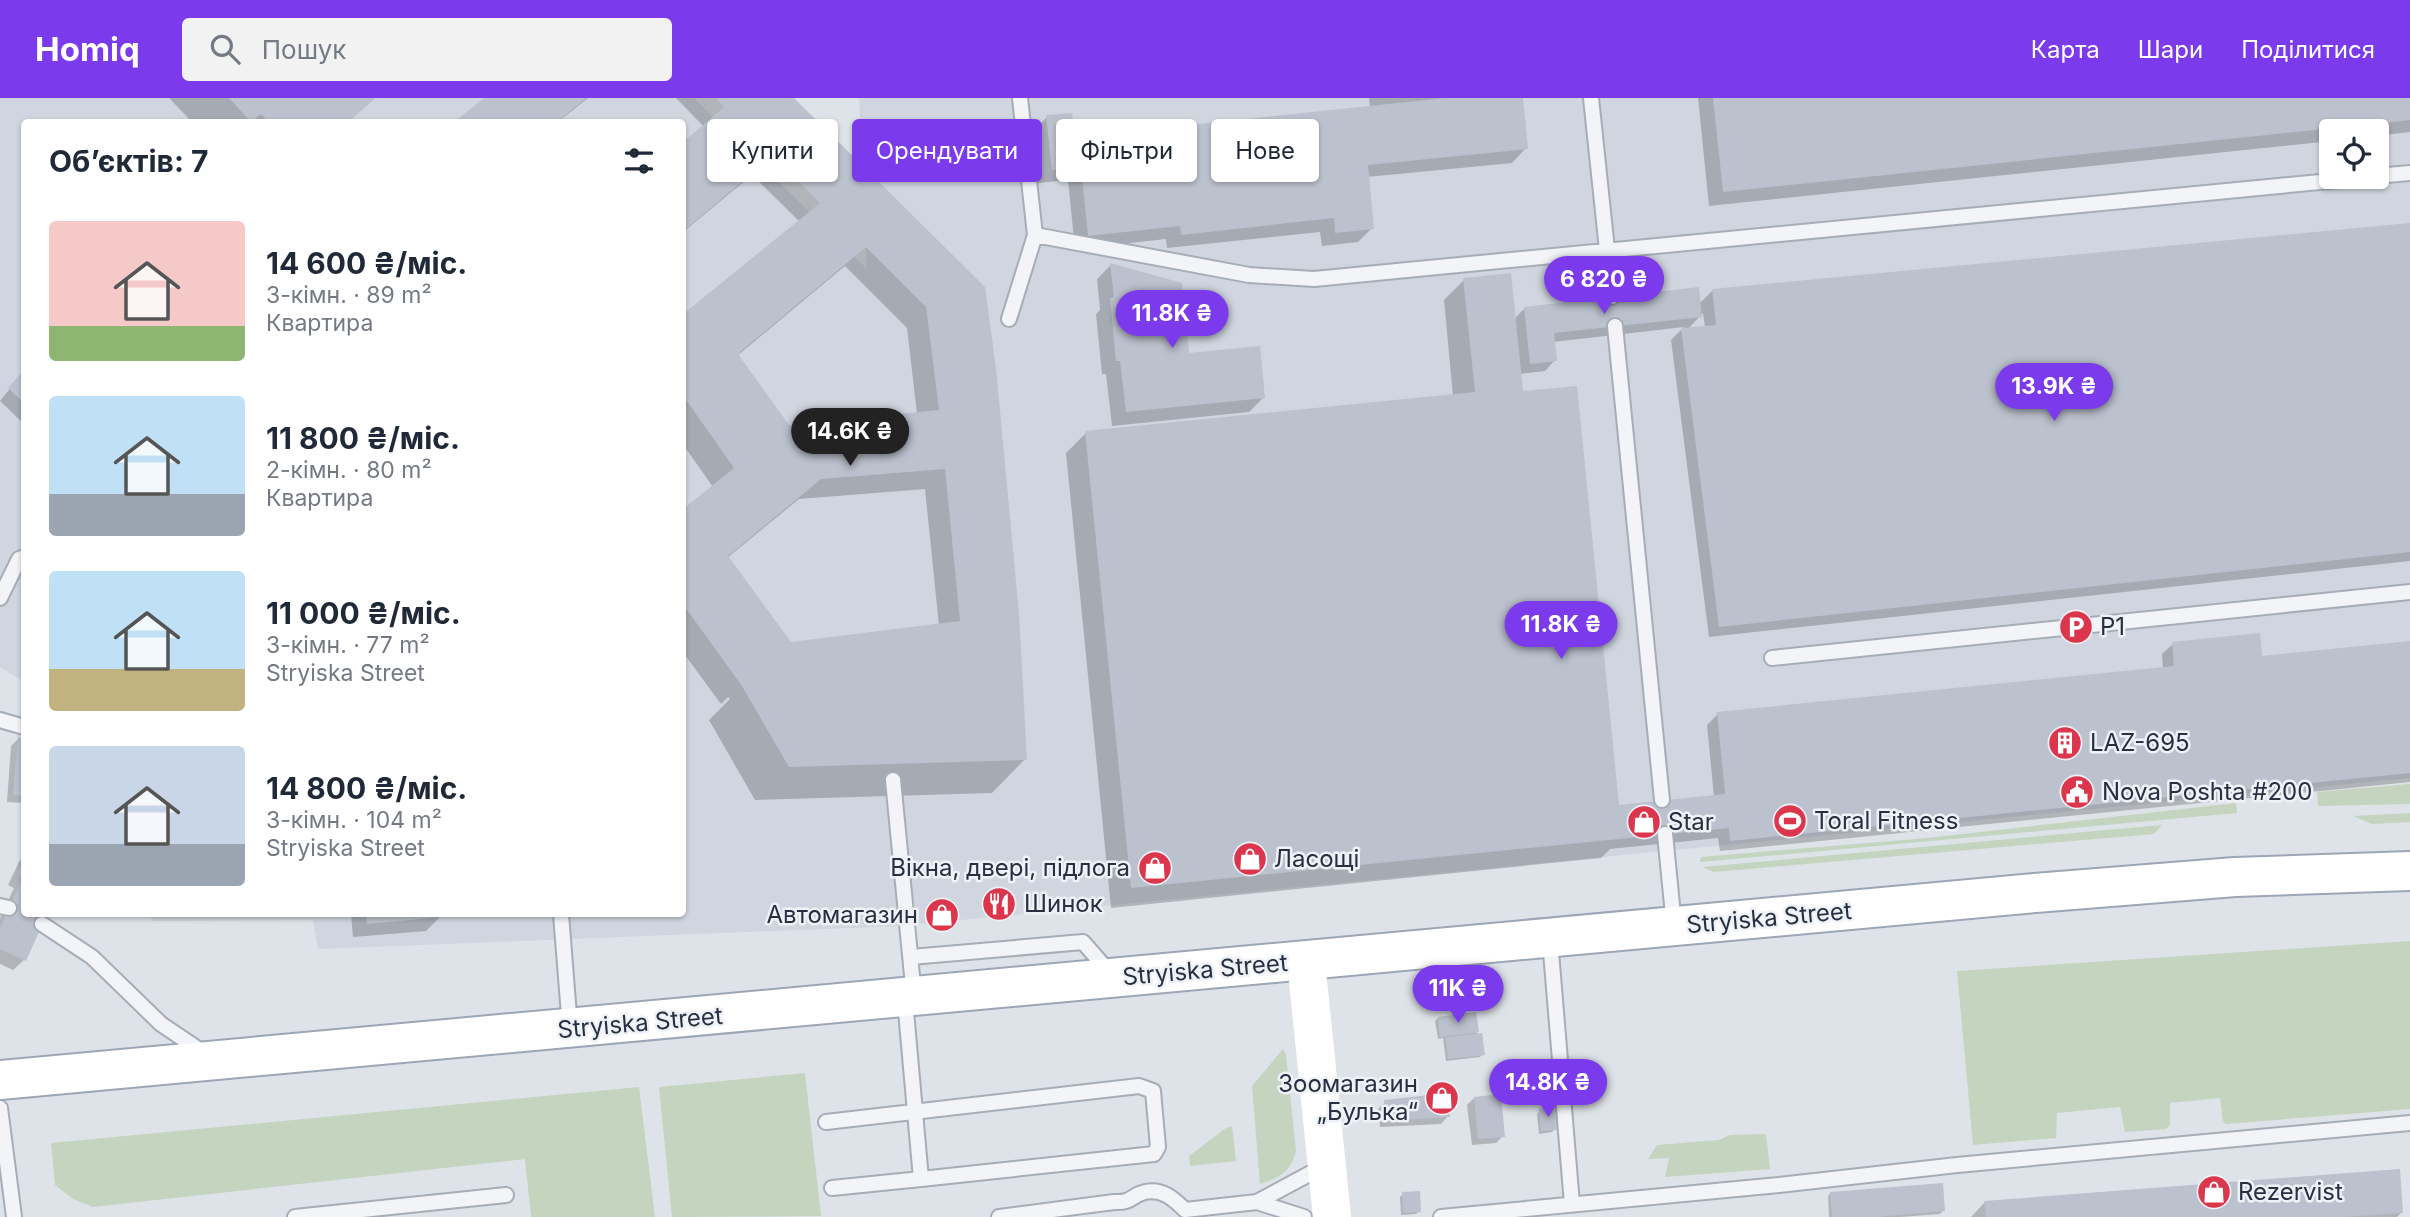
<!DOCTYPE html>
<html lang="uk">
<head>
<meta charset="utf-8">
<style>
	:root { --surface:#fff; --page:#f2f2f3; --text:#1f2937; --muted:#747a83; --accent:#7c3aed }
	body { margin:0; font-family:Inter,sans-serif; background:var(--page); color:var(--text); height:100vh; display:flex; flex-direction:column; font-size:26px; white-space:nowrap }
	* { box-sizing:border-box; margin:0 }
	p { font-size:23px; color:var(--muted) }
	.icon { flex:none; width:38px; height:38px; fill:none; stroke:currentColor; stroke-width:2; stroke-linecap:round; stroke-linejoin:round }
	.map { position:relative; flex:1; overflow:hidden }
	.drawer { position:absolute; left:21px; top:21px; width:665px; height:798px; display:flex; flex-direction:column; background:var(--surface); border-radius:7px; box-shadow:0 2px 5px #0004 }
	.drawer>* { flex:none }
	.guide { position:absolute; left:707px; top:21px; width:665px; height:63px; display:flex; gap:14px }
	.buttons { position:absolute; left:2319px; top:21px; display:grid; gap:14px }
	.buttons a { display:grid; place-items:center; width:70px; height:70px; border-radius:7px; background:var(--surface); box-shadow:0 2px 5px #0004; font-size:35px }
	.price { position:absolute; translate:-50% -60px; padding:0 16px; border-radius:24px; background:var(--accent); color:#fff; font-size:23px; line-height:46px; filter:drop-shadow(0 2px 4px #0008) }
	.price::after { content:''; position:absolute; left:50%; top:42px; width:21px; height:16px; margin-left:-10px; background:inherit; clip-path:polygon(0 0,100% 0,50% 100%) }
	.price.active { background:#222; color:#fff }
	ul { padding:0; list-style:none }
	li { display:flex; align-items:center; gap:21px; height:175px; padding:0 28px }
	li span { display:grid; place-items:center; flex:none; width:196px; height:140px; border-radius:7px; color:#555 }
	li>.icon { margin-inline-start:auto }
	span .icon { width:84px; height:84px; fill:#fffc; stroke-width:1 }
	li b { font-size:30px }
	h2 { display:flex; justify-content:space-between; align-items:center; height:84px; padding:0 28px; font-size:30px }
	.tag { padding:0 24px; border-radius:7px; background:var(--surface); box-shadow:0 2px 5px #0004; font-size:24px; line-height:63px }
	.tag.active { background:var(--accent); color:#fff }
	header { display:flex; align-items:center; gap:42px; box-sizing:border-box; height:98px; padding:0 35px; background:var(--accent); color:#fff }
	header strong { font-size:33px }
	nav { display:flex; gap:38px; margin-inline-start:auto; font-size:24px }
	.search { width:490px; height:63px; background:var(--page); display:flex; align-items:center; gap:18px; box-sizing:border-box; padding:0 24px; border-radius:7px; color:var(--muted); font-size:26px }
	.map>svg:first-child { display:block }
	.built { fill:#d0d5df; fill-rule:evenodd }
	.green { fill:#c4d4bf }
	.shadow { fill:#0003; fill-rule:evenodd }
	.building { fill:#bbc1cd; fill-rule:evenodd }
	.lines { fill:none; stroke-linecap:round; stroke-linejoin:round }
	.service-casing { stroke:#a7adb7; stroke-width:18 }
	.primary-casing { stroke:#9ca6b6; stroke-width:42 }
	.service { stroke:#f2f4f7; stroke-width:14 }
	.secondary { stroke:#fff; stroke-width:38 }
	.primary { stroke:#fff; stroke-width:38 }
	.labels { text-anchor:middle; stroke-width:5; stroke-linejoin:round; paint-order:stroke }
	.poi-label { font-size:24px; fill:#263042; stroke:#eef2f7; text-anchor:start }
	.street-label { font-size:24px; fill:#263042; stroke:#eef2f7 }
</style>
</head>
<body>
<header>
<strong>Homiq</strong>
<div class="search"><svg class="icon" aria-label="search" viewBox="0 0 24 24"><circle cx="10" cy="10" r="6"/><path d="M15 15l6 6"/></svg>Пошук</div>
<nav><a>Карта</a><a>Шари</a><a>Поділитися</a></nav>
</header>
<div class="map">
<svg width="2410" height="1119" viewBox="0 0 2410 1119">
	<rect width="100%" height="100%" fill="#dee3e9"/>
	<path class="built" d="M0,0H694L867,171L859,0H2410V680L900,828L318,851L313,822L152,823L150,816H682V24H24V584L0,569ZM2331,33H2376V79H2331Z"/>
	<path class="green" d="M2410,686V706L2318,708L2317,694Z
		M2236,705L2237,715L1700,764L1701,759L1927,740Z
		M2410,715V724L2372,726L2353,718Z
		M2162,727L2154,736L1714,774L1702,769Z
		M2410,843V1011L2226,1026L2223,1023L2220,1000L2170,1005V1027L2166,1031L2125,1034L2120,1009L2057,1015L2056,1040L1973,1047L1957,873Z
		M1283,951L1286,957L1296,1053C1291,1074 1279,1080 1260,1086L1252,988Z
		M805,975L821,1118L672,1119L659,989Z
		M639,989L655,1119H531L525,1061L93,1109L73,1101L55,1087L51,1045Z
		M1232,1028L1236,1063L1190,1068L1189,1058L1226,1030Z
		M1766,1036L1770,1071L1665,1079L1669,1060L1648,1061L1657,1047L1719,1042L1730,1037Z"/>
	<path class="shadow" d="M169,0H375L348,24H192Z
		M487,0H588L558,24H457Z
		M676,0H790L983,190L1025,661L992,695L755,702L709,622L730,601L728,599L721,606L682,553V414L713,389L682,345V220L800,124L752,77L682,135V48L704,29ZM845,168L907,230L917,316L789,329L737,258ZM925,391L939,528L781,552L727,460L799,401Z
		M1369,0H1521L1526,50L1512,65L1367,79L1372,130L1358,144L1322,148L1320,134L1167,150L1166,141L1075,151L1068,82L1038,85L1033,33L1047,19L1073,40L1370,10Z
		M1698,0H2410V34L2376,38V33H2331V43L1709,108Z
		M2410,127V463L1709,539L1671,242L1684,229L1553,244L1555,262L1545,273L1519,276L1521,295L1618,709L1714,699L1707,627L1718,616L2163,571L2162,556L2173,546L2260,560L2410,545V684L1720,753L1718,740L1610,751L1601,760L1111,810L1066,355L1086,335L1453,298L1444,202L1464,182L1514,221L1525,210L1699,206L1713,192ZM1703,215L1705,229L1688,231Z
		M1111,167L1188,257L1264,299L1249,314L1112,328L1106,276H1102L1096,216L1100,212L1097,181Z
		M24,273V326L0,303Z
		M18,641L24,642V705L7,704L11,648Z
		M24,758V816H45L24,862L13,872L0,866V820L14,790L8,787L19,764Z
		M351,816H440V819L426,833L353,839Z
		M1475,916L1477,937L1483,956L1480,959L1446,963L1443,940L1438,941L1435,923L1438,920Z
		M1537,968L1554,988L1551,991L1536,993L1534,971Z
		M1474,1000L1503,1038L1496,1045L1472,1047L1467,1007Z
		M1385,1004L1448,1018L1441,1026L1380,1029L1378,1011Z
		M1540,1013L1555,1031L1552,1034L1539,1036L1537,1016Z
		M1831,1095L1943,1113L1940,1116L1901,1119H1829L1828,1098Z
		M1403,1096L1419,1113L1416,1116L1401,1117L1400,1099Z
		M1985,1104L2402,1114L2397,1119H1971Z"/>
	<path class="building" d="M229,0H375L348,24H268L261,16L251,24Z
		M484,0H586L557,24H454Z
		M716,0H794L985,189L996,270L1019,516L1027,662L789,669L742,588L682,505V412L734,370L684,299L682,300V217L820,105L773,58L682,134V45L724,9ZM866,149L926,209L939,312L789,327L738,256ZM945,371L960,523L791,544L728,458L821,381Z
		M1445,0H1523L1528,51L1368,67L1374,131L1335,135L1334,120L1181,137L1180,128L1088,138L1081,69L1052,72L1046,17L1072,15L1075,39Z
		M1713,0H2410V22L1723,94Z
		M2410,125V454L1719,529L1681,230L1716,227L1712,191Z
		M1110,165L1182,185L1189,255L1260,248L1265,300L1126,314L1120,263H1116L1110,200L1114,199Z
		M1511,175L1523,293L1577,288L1619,707L1725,696L1717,614L2174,568L2172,544L2260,535L2262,558L2410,543V675L1730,743L1729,730L1131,790L1085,333L1475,294L1463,180Z
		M1699,189L1702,219L1554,235L1557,263L1530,266L1524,209Z
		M24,272V305L8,290Z
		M18,639L24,640V698L13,697Z
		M24,762V816H47L26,863L0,851V830L23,779L18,776Z
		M366,816H442V819L367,826Z
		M1476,914L1479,934L1440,939L1438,919Z
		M1482,935L1485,957L1448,961L1446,939Z
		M1554,965L1556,989L1539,991L1537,966Z
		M1448,995L1450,1019L1386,1023L1384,1002Z
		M1501,996L1505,1039L1478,1041L1474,999Z
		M1555,1010L1557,1032L1541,1033L1539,1011Z
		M2400,1071L2403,1115L2345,1119H1986L1984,1103Z
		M1943,1085L1945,1113L1877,1119H1832L1830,1094Z
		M1420,1093L1421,1114L1403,1115L1402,1094Z"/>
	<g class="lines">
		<g class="service-casing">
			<path id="service" d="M1591,0L1612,199
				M2376,78L2410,75
				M1035,137L1249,177L1314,181L2372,79
				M1009,221L1035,137L1020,0
				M1615,228L1662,702
				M0,500L19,461L24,459
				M1772,560L2410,494
				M0,622L24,629
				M893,682L914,898
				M1665,736L1674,827
				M0,808L9,810
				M561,816L570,930
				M42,826L92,859L161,926L204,955
				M1550,842L1572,1106
				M911,859L1083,844L1110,875
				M0,1010L14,1119
				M826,1024L1139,988L1153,993L1158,1049L1154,1056L921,1081L905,902
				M832,1090L921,1081
				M1257,1104L1304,1119
				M295,1119L506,1097
				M999,1119L1114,1104C1133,1105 1131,1097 1145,1094C1162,1090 1174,1101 1185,1112L1257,1104L1324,1068
				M1441,1119L1779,1087L1957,1067L2410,1025"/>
		</g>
		<g class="primary-casing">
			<path id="primary" d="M0,982L2035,795L2235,779L2410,773"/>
		</g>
		<use href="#service" class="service"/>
		<path class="secondary" d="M1306,863L1332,1119"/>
		<use href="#primary" class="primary"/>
	</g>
	<defs>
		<g id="parking-disc" transform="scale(1.75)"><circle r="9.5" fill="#dc364c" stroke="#eef2f7"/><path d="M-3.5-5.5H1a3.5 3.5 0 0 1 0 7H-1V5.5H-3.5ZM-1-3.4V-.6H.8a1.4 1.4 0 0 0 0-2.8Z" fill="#fff"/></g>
		<g id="building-disc" transform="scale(1.75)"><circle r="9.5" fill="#dc364c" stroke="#eef2f7"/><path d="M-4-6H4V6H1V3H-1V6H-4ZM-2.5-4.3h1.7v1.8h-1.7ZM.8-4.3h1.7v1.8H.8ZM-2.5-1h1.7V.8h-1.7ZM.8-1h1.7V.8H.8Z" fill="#fff"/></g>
		<g id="civic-disc" transform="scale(1.75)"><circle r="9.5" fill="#dc364c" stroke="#eef2f7"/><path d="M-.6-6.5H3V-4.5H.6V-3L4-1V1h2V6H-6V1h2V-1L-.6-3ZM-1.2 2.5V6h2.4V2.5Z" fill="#fff"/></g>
		<g id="stadium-disc" transform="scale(1.75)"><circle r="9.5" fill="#dc364c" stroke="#eef2f7"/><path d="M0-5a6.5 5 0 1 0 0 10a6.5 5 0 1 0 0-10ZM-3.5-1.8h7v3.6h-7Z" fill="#fff"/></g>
		<g id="shop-disc" transform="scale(1.75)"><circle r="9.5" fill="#dc364c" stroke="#eef2f7"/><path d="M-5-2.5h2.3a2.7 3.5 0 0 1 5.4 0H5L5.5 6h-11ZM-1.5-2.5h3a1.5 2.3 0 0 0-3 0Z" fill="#fff"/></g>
		<g id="restaurant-disc" transform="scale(1.75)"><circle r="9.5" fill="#dc364c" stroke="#eef2f7"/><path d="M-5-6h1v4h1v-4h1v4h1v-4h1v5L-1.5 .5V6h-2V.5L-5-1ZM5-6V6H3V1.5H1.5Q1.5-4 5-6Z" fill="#fff"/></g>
	</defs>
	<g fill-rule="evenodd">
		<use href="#parking-disc" x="2076" y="529"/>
		<use href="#building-disc" x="2065" y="645"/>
		<use href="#civic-disc" x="2077" y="694"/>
		<use href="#stadium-disc" x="1790" y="723"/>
		<use href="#shop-disc" x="1644" y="724"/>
		<use href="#shop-disc" x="1250" y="761"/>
		<use href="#shop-disc" x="1155" y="770"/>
		<use href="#restaurant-disc" x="999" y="806"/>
		<use href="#shop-disc" x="942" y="817"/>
		<use href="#shop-disc" x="1442" y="1000"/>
		<use href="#shop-disc" x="2214" y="1094"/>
	</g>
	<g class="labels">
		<g class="poi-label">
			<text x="2100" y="537">P1</text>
			<text x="2090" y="653">LAZ-695</text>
			<text x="2102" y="702">Nova Poshta #200</text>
			<text x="1814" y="731">Toral Fitness</text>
			<text x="1668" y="732">Star</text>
			<text x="1274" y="769">Ласощі</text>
			<text x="1130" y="778" text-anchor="end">Вікна, двері, підлога</text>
			<text x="1024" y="814">Шинок</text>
			<text x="918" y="825" text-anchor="end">Автомагазин</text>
			<text x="1418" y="994" text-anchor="end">Зоомагазин<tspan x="1418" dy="28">„Булька“</tspan></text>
			<text x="2238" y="1102">Rezervist</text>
		</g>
		<g class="street-label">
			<text transform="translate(1769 820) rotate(-5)" y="8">Stryiska Street</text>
			<text transform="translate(1205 872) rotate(-5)" y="8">Stryiska Street</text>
			<text transform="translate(640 925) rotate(-5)" y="8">Stryiska Street</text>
		</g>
	</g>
</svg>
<div class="buttons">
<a><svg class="icon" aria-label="locate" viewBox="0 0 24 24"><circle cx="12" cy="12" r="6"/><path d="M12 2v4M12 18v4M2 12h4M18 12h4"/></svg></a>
</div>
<b class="price" style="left:1604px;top:218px">6 820 ₴</b>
<b class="price" style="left:1172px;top:252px">11.8K ₴</b>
<b class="price" style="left:2054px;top:325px">13.9K ₴</b>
<b class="price active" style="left:850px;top:370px">14.6K ₴</b>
<b class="price" style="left:1561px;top:563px">11.8K ₴</b>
<b class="price" style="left:1458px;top:927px">11K ₴</b>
<b class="price" style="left:1548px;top:1021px">14.8K ₴</b>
<div class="guide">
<a class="tag">Купити</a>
<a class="tag active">Орендувати</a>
<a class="tag">Фільтри</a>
<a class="tag">Нове</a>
</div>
<section class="drawer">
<h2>Об’єктів: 7<svg class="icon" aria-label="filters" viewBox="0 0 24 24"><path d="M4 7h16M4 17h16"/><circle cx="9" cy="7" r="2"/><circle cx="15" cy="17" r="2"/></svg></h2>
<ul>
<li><span style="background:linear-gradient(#f6c9c9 75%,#8fb573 0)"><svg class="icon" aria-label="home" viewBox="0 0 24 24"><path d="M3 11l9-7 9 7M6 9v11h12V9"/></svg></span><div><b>14 600 ₴/міс.</b><p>3-кімн. · 89 m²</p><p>Квартира</p></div></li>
<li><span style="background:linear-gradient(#bfe0f5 70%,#9aa5b1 0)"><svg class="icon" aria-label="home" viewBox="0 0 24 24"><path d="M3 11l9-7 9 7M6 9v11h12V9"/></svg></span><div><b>11 800 ₴/міс.</b><p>2-кімн. · 80 m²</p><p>Квартира</p></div></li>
<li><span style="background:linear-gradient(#bfe0f5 70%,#c2b280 0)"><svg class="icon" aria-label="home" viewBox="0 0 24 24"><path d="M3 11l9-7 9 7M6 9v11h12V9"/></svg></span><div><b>11 000 ₴/міс.</b><p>3-кімн. · 77 m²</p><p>Stryiska Street</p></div></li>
<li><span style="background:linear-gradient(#c9d6e8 70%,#9aa5b1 0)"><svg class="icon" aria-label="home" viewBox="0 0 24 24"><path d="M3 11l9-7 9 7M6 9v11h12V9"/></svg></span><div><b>14 800 ₴/міс.</b><p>3-кімн. · 104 m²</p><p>Stryiska Street</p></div></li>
</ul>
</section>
</div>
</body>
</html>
